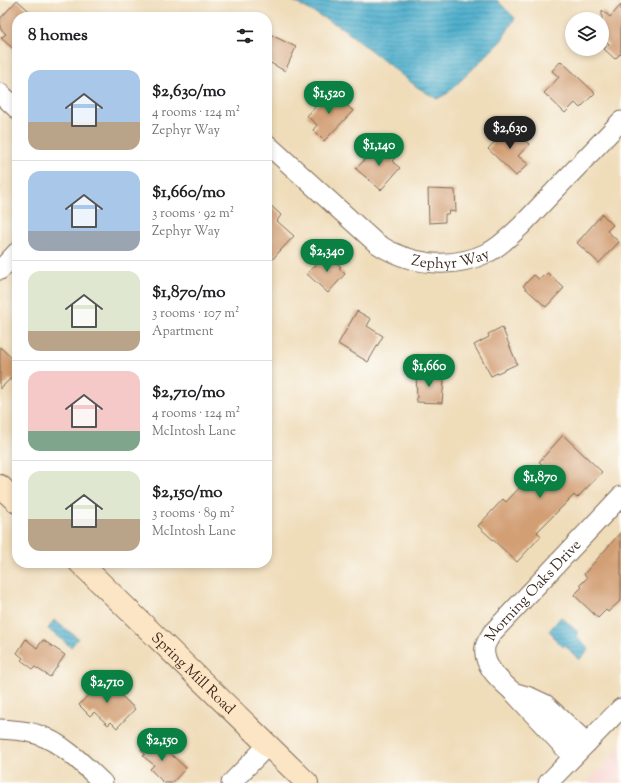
<!DOCTYPE html>
<html lang="en">
<head>
<meta charset="utf-8">
<style>
	:root { --surface:#fff; --page:#f2f2f2; --text:#202124; --muted:#757577; --line:#e0e0e0; --accent:#0b8043 }
	body { margin:0; font-family:"Sorts Mill Goudy",serif; background:var(--page); color:var(--text); height:100vh; display:flex; flex-direction:column; font-size:15px; white-space:nowrap }
	* { box-sizing:border-box; margin:0 }
	p { font-size:13px; color:var(--muted) }
	.icon { flex:none; width:22px; height:22px; fill:none; stroke:currentColor; stroke-width:2; stroke-linecap:round; stroke-linejoin:round }
	.map { position:relative; flex:1; overflow:hidden }
	.sheet { position:absolute; left:12px; top:12px; width:260px; height:556px; display:flex; flex-direction:column; background:var(--surface); border-radius:16px; box-shadow:0 2px 6px #0003 }
	.sheet>* { flex:none }
	.tools { position:absolute; left:565px; top:12px; display:grid; gap:8px }
	.tools a { display:grid; place-items:center; width:44px; height:44px; border-radius:50%; background:var(--surface); box-shadow:0 2px 6px #0003; font-size:20px }
	.price { position:absolute; translate:-50% -34px; padding:0 9px; border-radius:14px; background:var(--accent); color:#fff; font-size:13px; line-height:26px; filter:drop-shadow(0 1px 2px #0008) }
	.price::after { content:''; position:absolute; left:50%; top:24px; width:12px; height:9px; margin-left:-6px; background:inherit; clip-path:polygon(0 0,100% 0,50% 100%) }
	.price.on { background:#222; color:#fff }
	ul { padding:0; list-style:none }
	li { display:flex; align-items:center; gap:12px; height:100px; padding:0 16px }
	li+li { border-top:1px solid var(--line) }
	li span { display:grid; place-items:center; flex:none; width:112px; height:80px; border-radius:12px; color:#555 }
	li>.icon { margin-inline-start:auto }
	span .icon { width:48px; height:48px; fill:#fffc; stroke-width:1 }
	li b { font-size:17px }
	h2 { display:flex; justify-content:space-between; align-items:center; height:48px; padding:0 16px; font-size:17px }
	.map>svg:first-child { display:block }
	.built { fill:#f7d0cc }
	.water { fill:url(#water-rules); stroke:#446c75 }
	.building { fill:#d29e73 }
	.lines { fill:none; stroke-linecap:round; stroke-linejoin:round }
	.street-casing { stroke:#7a6854; stroke-width:21 }
	.secondary-casing { stroke:#7a6854; stroke-width:24 }
	.street { stroke:#fff; stroke-width:19 }
	.secondary { stroke:#fce5c4; stroke-width:22 }
	.labels { text-anchor:middle; stroke-width:3.5; stroke-linejoin:round; paint-order:stroke }
	.street-label { font-size:15px; fill:#3b2a1e; stroke:#fdfcf7 }
</style>
</head>
<body>
<div class="map">
<svg width="621" height="783" viewBox="0 0 621 783">
	<defs>
		<pattern id="water-rules" width="6" height="5" patternUnits="userSpaceOnUse"><rect width="6" height="5" fill="#4daecc"/><path d="M0 2.5h6" fill="none" stroke="#418ea5"/></pattern>
	</defs>
	<rect width="100%" height="100%" fill="#fdfcf7"/>
	<filter id="ink" filterUnits="userSpaceOnUse"><feTurbulence type="fractalNoise" baseFrequency=".025" numOctaves="2"/><feDisplacementMap in="SourceGraphic" scale="8" xChannelSelector="R" yChannelSelector="G"/><feConvolveMatrix kernelMatrix="1 2 1 2 8 2 1 2 1" color-interpolation-filters="sRGB"/></filter>
	<filter id="wash" filterUnits="userSpaceOnUse"><feTurbulence type="fractalNoise" baseFrequency=".012" numOctaves="4" result="noise"/><feDisplacementMap in="SourceGraphic" scale="16" xChannelSelector="R" yChannelSelector="G"/><feGaussianBlur stdDeviation="0.9" result="paint"/><feColorMatrix in="noise" values="0 0 0 0 0 0 0 0 0 0 0 0 0 0 0 0 0 1.4 0 .05"/><feComposite in="paint" operator="in"/></filter>
	<g filter="url(#wash)">
		<rect width="100%" height="100%" fill="#efdcb9"/>
		<path class="built" d="M621,747V783H587Z"/>
		<path class="water" d="M291,0H497L515,18L501,41L448,93L437,99L417,87L341,27Z
			M561,617L579,633L577,636L589,649L579,660L565,645L563,647L553,637L554,636L549,631Z
			M54,620L78,638L71,647L48,629Z"/>
		<g id="blocks">
			<path class="building" d="M17,0L36,17H17V52L1,38L6,34L0,28V19Z
				M621,5V55L620,54L615,59L604,49L609,44L602,38V10L610,17Z
				M267,33L296,47L285,71L267,61Z
				M561,61L595,93L580,108L575,103L565,113L544,93L559,77L552,71Z
				M331,90L353,111L324,141L313,130L317,125L307,116Z
				M509,126L529,144L518,156L528,164L516,176L488,149Z
				M380,143L395,158L392,161L400,168L381,190L356,169Z
				M428,189L455,190L456,212L449,211L448,214H445V222L429,223Z
				M267,202L281,215L277,221L294,236L267,265Z
				M602,214L613,225L607,231L619,242L599,263L577,243Z
				M327,253L341,267L339,268L345,274L328,293L307,274Z
				M548,273L564,288L546,307L523,286L534,275L539,279Z
				M357,311L371,319L367,326L383,336L368,362L338,344Z
				M502,327L517,364L491,376L474,345L489,337L488,334Z
				M0,347L17,363V385L10,379L0,389Z
				M416,371H432V377L444,381L442,403L417,402Z
				M563,435L602,472L577,498L574,495L537,532L541,536L517,562L478,526L503,499L506,502L542,464L539,462Z
				M621,532V600L608,612L606,610L598,618L574,595L582,587L580,585L587,578L584,574Z
				M26,639L37,648L43,640L65,655L50,677L35,667L33,669L21,660L23,658L17,653Z
				M104,678L135,709L117,728L111,722L108,725L94,712L90,716L79,705Z
				M152,737L186,768L172,783H164L150,769L154,765L143,756L145,754L141,749Z"/>
		</g>
	</g>
	<g filter="url(#ink)">
		<use href="#blocks" fill-opacity="0" stroke="#7a6854" stroke-width="1"/>
		<g class="lines">
			<g class="street-casing">
				<g id="street">
					<path d="M0,93L17,109"/>
					<path id="s1" d="M267,144L376,243C409,265 450,270 487,253C500,247 511,235 521,226L621,121"/>
					<path d="M0,270L17,252"/>
					<path id="s2" d="M513,692C501,681 482,666 485,647C486,642 490,637 492,633L621,496"/>
					<path d="M0,729C13,730 27,730 39,735C64,744 84,765 103,783"/>
					<path d="M573,757L513,692L530,697L545,704L587,743"/>
					<path d="M231,783L268,745"/>
					<path d="M548,783L621,708"/>
				</g>
			</g>
			<g class="secondary-casing">
				<g id="secondary">
					<path d="M0,486L17,502"/>
					<path id="s3" d="M80,563L307,783"/>
				</g>
			</g>
			<use href="#street" class="street"/>
			<use href="#secondary" class="secondary"/>
		</g>
	</g>
	<g class="labels">
		<g class="street-label">
			<text dy="5" stroke="none"><textPath href="#s1" startOffset="226">Zephyr Way</textPath></text>
			<text dy="5" stroke="none"><textPath href="#s2" startOffset="130">Morning Oaks Drive</textPath></text>
			<text dy="5" stroke="none"><textPath href="#s3" startOffset="158">Spring Mill Road</textPath></text>
		</g>
	</g>
</svg>
<div class="tools">
<a><svg class="icon" aria-label="layers" viewBox="0 0 24 24"><path d="M12 4l9 5-9 5-9-5zM3 14l9 5 9-5"/></svg></a>
</div>
<b class="price" style="left:329px;top:115px">$1,520</b>
<b class="price on" style="left:510px;top:150px">$2,630</b>
<b class="price" style="left:379px;top:167px">$1,140</b>
<b class="price" style="left:327px;top:273px">$2,340</b>
<b class="price" style="left:429px;top:388px">$1,660</b>
<b class="price" style="left:540px;top:499px">$1,870</b>
<b class="price" style="left:107px;top:704px">$2,710</b>
<b class="price" style="left:162px;top:762px">$2,150</b>
<section class="sheet">
<h2>8 homes<svg class="icon" aria-label="filters" viewBox="0 0 24 24"><path d="M4 7h16M4 17h16"/><circle cx="9" cy="7" r="2"/><circle cx="15" cy="17" r="2"/></svg></h2>
<ul>
<li><span style="background:linear-gradient(#a9c7e8 65%,#b9a48a 0)"><svg class="icon" aria-label="home" viewBox="0 0 24 24"><path d="M3 11l9-7 9 7M6 9v11h12V9"/></svg></span><div><b>$2,630/mo</b><p>4 rooms · 124 m²</p><p>Zephyr Way</p></div></li>
<li><span style="background:linear-gradient(#a9c7e8 75%,#9aa5b1 0)"><svg class="icon" aria-label="home" viewBox="0 0 24 24"><path d="M3 11l9-7 9 7M6 9v11h12V9"/></svg></span><div><b>$1,660/mo</b><p>3 rooms · 92 m²</p><p>Zephyr Way</p></div></li>
<li><span style="background:linear-gradient(#dfe7d0 75%,#b9a48a 0)"><svg class="icon" aria-label="home" viewBox="0 0 24 24"><path d="M3 11l9-7 9 7M6 9v11h12V9"/></svg></span><div><b>$1,870/mo</b><p>3 rooms · 107 m²</p><p>Apartment</p></div></li>
<li><span style="background:linear-gradient(#f6c9c9 75%,#7fa58c 0)"><svg class="icon" aria-label="home" viewBox="0 0 24 24"><path d="M3 11l9-7 9 7M6 9v11h12V9"/></svg></span><div><b>$2,710/mo</b><p>4 rooms · 124 m²</p><p>McIntosh Lane</p></div></li>
<li><span style="background:linear-gradient(#dfe7d0 60%,#b9a48a 0)"><svg class="icon" aria-label="home" viewBox="0 0 24 24"><path d="M3 11l9-7 9 7M6 9v11h12V9"/></svg></span><div><b>$2,150/mo</b><p>3 rooms · 89 m²</p><p>McIntosh Lane</p></div></li>
</ul>
</section>
</div>
</body>
</html>
